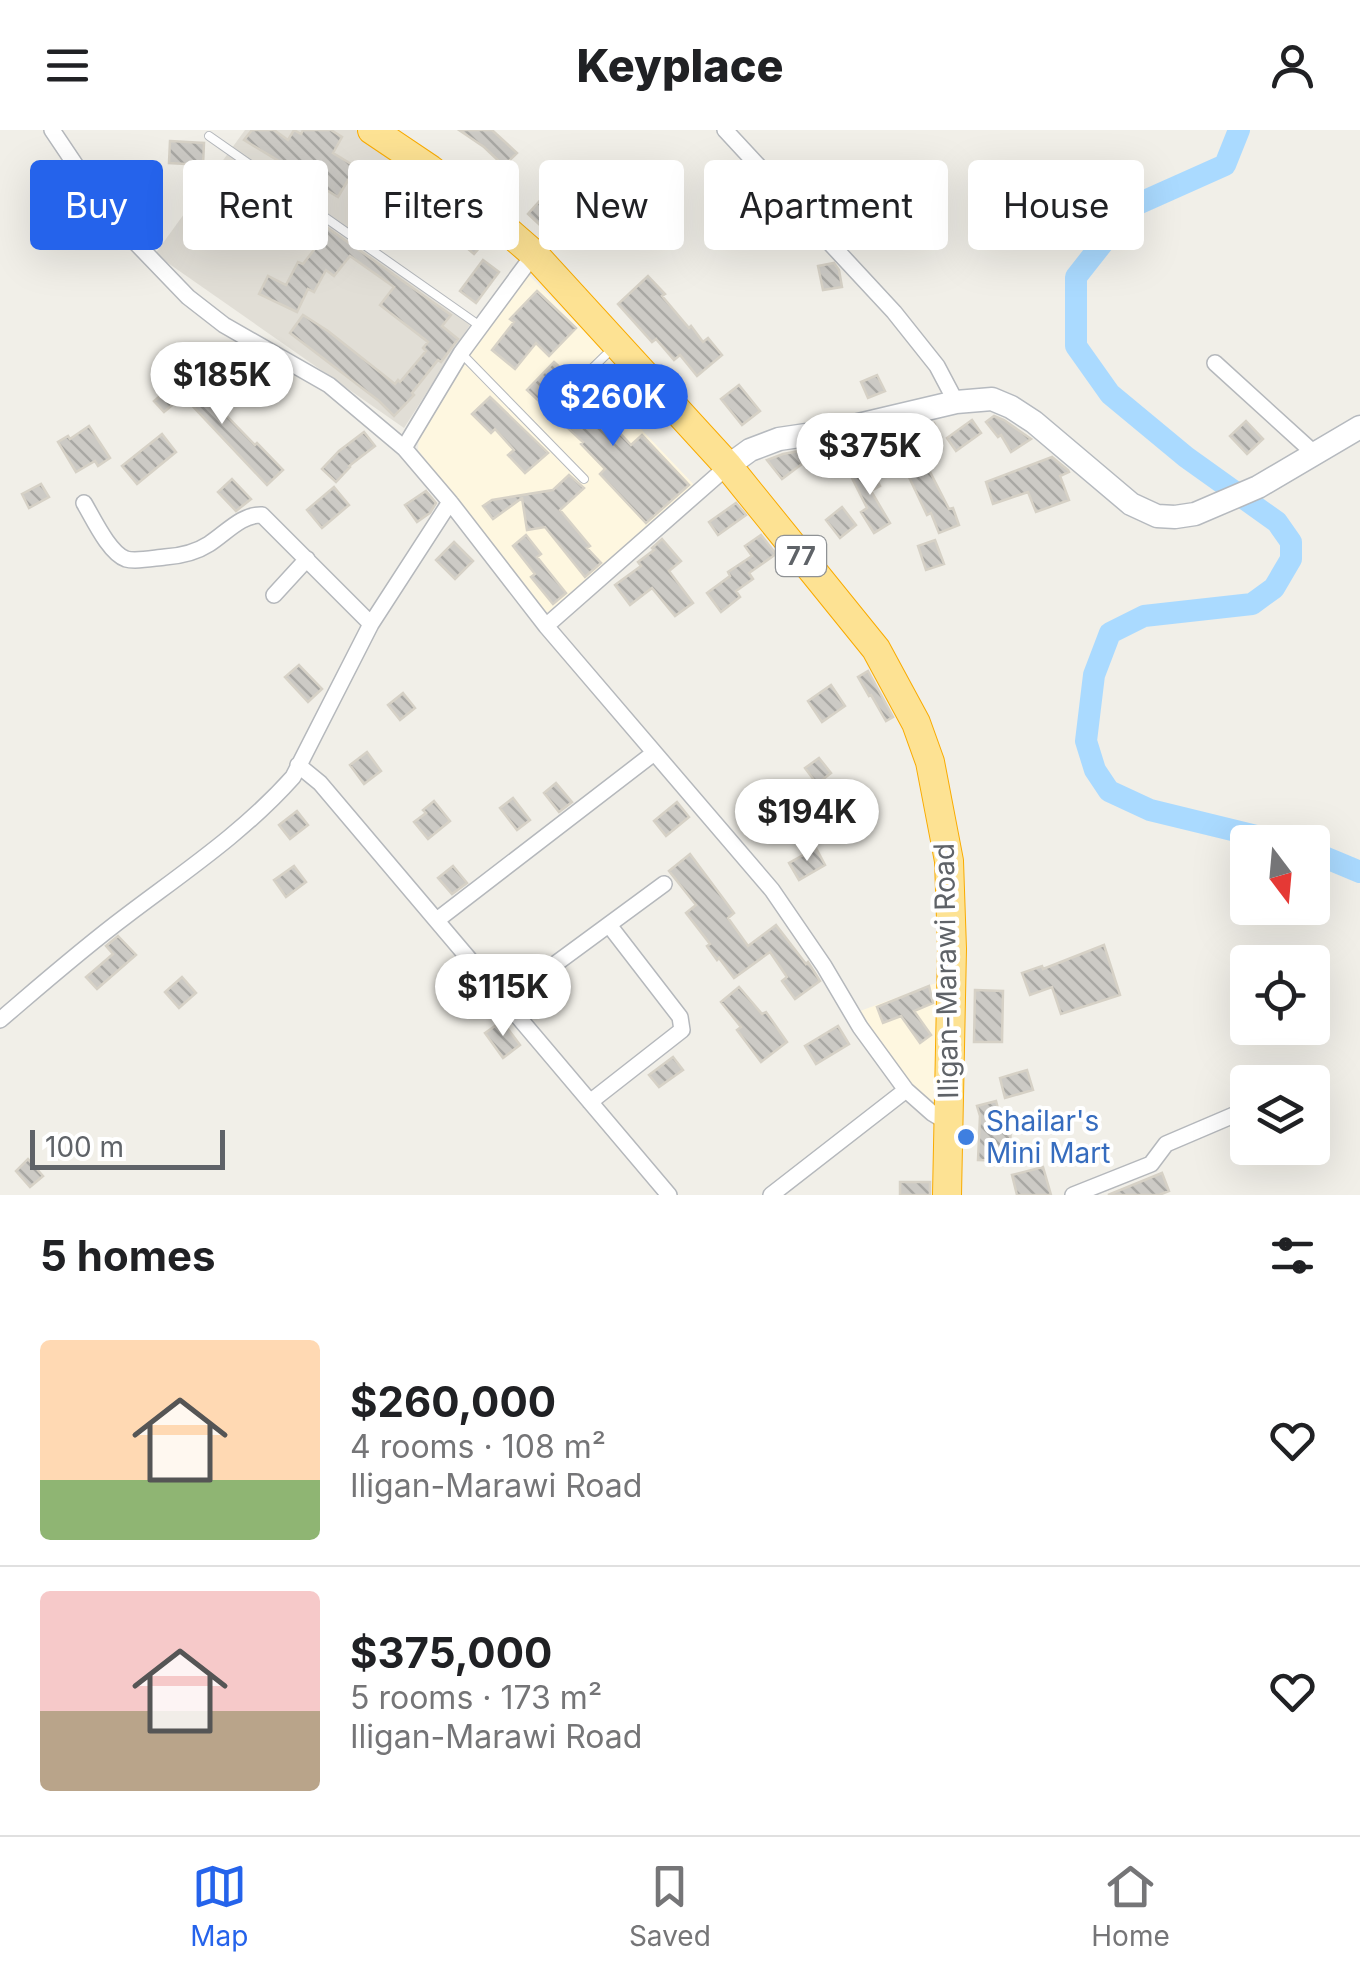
<!DOCTYPE html>
<html lang="en">
<head>
<meta charset="utf-8">
<style>
	:root { --surface:#fff; --page:#f6f6f6; --text:#202124; --muted:#757577; --line:#e0e0e0; --accent:#2563eb }
	body { margin:0; font-family:Inter,sans-serif; background:var(--page); color:var(--text); height:100vh; display:flex; flex-direction:column; font-size:38px; white-space:nowrap }
	* { box-sizing:border-box; margin:0 }
	p { font-size:32px; color:var(--muted) }
	.icon { flex:none; width:55px; height:55px; fill:none; stroke:currentColor; stroke-width:2; stroke-linecap:round; stroke-linejoin:round }
	.map { position:relative; height:1065px; overflow:hidden }
	.drawer { display:flex; flex-direction:column; background:var(--surface); flex:1 }
	.drawer>* { flex:none }
	.hud { position:absolute; left:30px; top:30px; width:1300px; height:90px; display:flex; gap:20px }
	.needle { width:65px; rotate:164deg }
	.tools { position:absolute; left:1230px; top:695px; display:grid; gap:20px }
	.tools a { display:grid; place-items:center; width:100px; height:100px; border-radius:10px; background:var(--surface); box-shadow:0 10px 40px #0002; font-size:50px }
	.scale { position:absolute; left:30px; bottom:25px; width:195px; box-sizing:border-box; padding-left:10px; border:5px solid #5f6368; border-top:0; font-size:28px; line-height:35px; white-space:nowrap; color:#5f6368; -webkit-text-stroke:8px #fff; paint-order:stroke }
	.price { position:absolute; translate:-50% -85px; padding:0 22px; border-radius:35px; background:#fff; color:#222; font-size:32px; line-height:65px; filter:drop-shadow(0 2px 5px #0008) }
	.price::after { content:''; position:absolute; left:50%; top:60px; width:30px; height:22px; margin-left:-15px; background:inherit; clip-path:polygon(0 0,100% 0,50% 100%) }
	.price.on { background:var(--accent); color:#fff }
	ul { padding:0; list-style:none }
	li { display:flex; align-items:center; gap:30px; height:250px; padding:0 40px }
	li+li { border-top:2px solid var(--line) }
	li span { display:grid; place-items:center; flex:none; width:280px; height:200px; border-radius:10px; color:#555 }
	li>.icon { margin-inline-start:auto }
	span .icon { width:120px; height:120px; fill:#fffc; stroke-width:1 }
	li b { font-size:42px }
	h2 { display:flex; justify-content:space-between; align-items:center; height:120px; padding:0 40px; font-size:42px }
	.tag { padding:0 35px; border-radius:10px; background:var(--surface); box-shadow:0 10px 40px #0002; font-size:35px; line-height:90px }
	.tag.on { background:var(--accent); color:#fff }
	header { display:flex; justify-content:space-between; align-items:center; height:130px; padding:0 40px; background:var(--surface); font-size:45px; font-weight:800 }
	.tab-bar { display:flex; justify-content:space-around; align-items:center; height:140px; border-top:2px solid var(--line); background:var(--surface); font-size:28px; color:var(--muted) }
	.tab-bar a { display:grid; justify-items:center; gap:5px }
	.tab-bar .on { color:var(--accent) }
	.map>svg:first-child { display:block }
	.commercial { fill:#fef7e0 }
	.education { fill:#e1ded6 }
	.lines { fill:none; stroke-linecap:round; stroke-linejoin:round }
	.river { stroke:#aadaff; stroke-width:22 }
	.building { fill:url(#building-back-hatch); stroke:#d6d1c6; stroke-width:2.5 }
	.lane-casing { stroke:#b5b8bc; stroke-width:10 }
	.street-casing { stroke:#b5b8bc; stroke-width:18 }
	.secondary-casing { stroke:#b6babf; stroke-width:25 }
	.highway-casing { stroke:#f9ab00; stroke-width:30 }
	.lane { stroke:#fff; stroke-width:8 }
	.street { stroke:#fff; stroke-width:15 }
	.secondary { stroke:#fff; stroke-width:22 }
	.highway { stroke:#fde293; stroke-width:28 }
	.shop-dot { fill:#3f7fe0; stroke:#fff; stroke-width:4 }
	.labels { text-anchor:middle; stroke-width:8; stroke-linejoin:round; paint-order:stroke }
	.shield { fill:#fff; stroke:#8f9295; stroke-width:2.5 }
	.shield-label { font-size:25px; font-weight:bold; fill:#5f6368 }
	.street-label { font-size:28px; fill:#5f6368; stroke:#fff }
	.shop-label { font-size:28px; fill:#366cbe; stroke:#fff; text-anchor:start }
</style>
</head>
<body>
<header><svg class="icon" aria-label="menu" viewBox="0 0 24 24"><path d="M4 6h16M4 12h16M4 18h16"/></svg>Keyplace<svg class="icon" aria-label="person" viewBox="0 0 24 24"><circle cx="12" cy="8" r="4"/><path d="M4 21q1-7 8-7t8 7"/></svg></header>
<div class="map">
<svg width="1360" height="1065" viewBox="0 0 1360 1065">
	<defs>
		<pattern id="building-back-hatch" width="6" height="6" patternUnits="userSpaceOnUse" patternTransform="scale(2.5)"><rect width="6" height="6" fill="#cccac5"/><path d="M-1 5l2 2M0 0l6 6M5-1l2 2" fill="none" stroke="#a9a8a4"/></pattern>
	</defs>
	<rect width="100%" height="100%" fill="#f1efe8"/>
	<path class="commercial" d="M528,144L660,278L640,298L696,357L547,483L418,320L419,302L469,223Z
		M939,852L937,978L916,965L860,881Z"/>
	<path class="education" d="M245,0H356L427,49L378,120L475,187L404,298L155,124Z"/>
	<g class="lines">
		<path class="river" d="M1239,0L1225,35L1131,77L1076,147V216L1110,264L1186,327L1277,392L1291,412V429L1274,458L1252,474L1144,486L1110,503L1094,545L1086,611L1095,640L1109,661L1150,680L1281,712
			M1312,722L1360,742"/>
	</g>
	<path class="building" d="M252,0H274L288,10L294,0L301,4L303,0H331L342,7L333,23L356,37L338,67L244,10Z
		M459,0H492L517,23L504,36L484,17Z
		M170,11L204,13L203,35L169,33Z
		M545,65L559,78L542,97L528,84Z
		M288,70L451,185L442,196L458,209L441,232L438,230L412,263L414,265L394,286L379,271L290,203L303,185L328,201L395,254L398,250L400,252L426,221L423,218L428,212L380,175L394,157L350,126L334,146L326,140L314,162L308,159L297,182L259,164L268,146L286,155L298,132L303,134L320,112L279,82Z
		M444,72L487,109L474,124L431,87Z
		M880,75L893,93L872,108L859,90Z
		M483,130L499,142L476,173L460,161Z
		M834,133L839,140L842,157L823,160L818,136Z
		M648,146L665,164L662,166L689,198L691,196L703,212L708,208L722,225L697,246L680,225L674,230L656,209L652,212L618,174Z
		M537,161L576,198L549,226L536,213L515,239L492,220L514,192L510,189Z
		M554,232L565,242L558,249L566,256L568,263L575,264L592,280L598,273L609,283L605,287L631,315L642,305L689,355L646,393L600,344L605,339L581,314L583,312L527,260Z
		M186,244L255,315L257,313L283,340L267,355L183,266L164,282L154,271Z
		M877,245L885,261L868,268L861,252Z
		M739,255L760,281L742,295L721,269Z
		M490,267L548,323L525,343L508,325L514,320L495,299L491,303L472,284Z
		M994,286L1004,290L1031,309L1011,322L1001,305L998,307L986,292Z
		M972,290L981,303L956,321L947,308Z
		M1246,291L1263,309L1247,324L1230,306Z
		M934,293L941,307L911,321L903,305Z
		M89,296L110,328L98,336L95,331L76,342L58,312L68,306L70,309Z
		M364,302L375,316L349,336L350,337L336,352L322,339L339,321Z
		M162,304L176,322L137,354L122,336Z
		M805,320L810,328L782,349L767,330L783,324Z
		M1052,327L1068,340L1069,342L1060,346L1069,370L1036,382L1028,362L993,374L986,352Z
		M869,334L880,356L871,361L890,393L874,403L861,382L867,378L850,344Z
		M926,334L949,379L953,378L959,395L939,403L931,383L927,385L908,345Z
		M569,345L584,358L560,380L590,416L587,418L601,433L585,447L545,397L527,400L522,368L493,389L483,376L492,370L553,360Z
		M232,349L251,369L236,381L218,362Z
		M41,354L49,367L29,378L22,364Z
		M334,357L349,375L322,398L307,380Z
		M426,361L436,373L430,383L417,392L405,375Z
		M736,373L746,385L718,405L709,392Z
		M842,377L856,395L840,408L826,390Z
		M526,405L541,424L537,427L566,463L553,474L531,447L535,444L513,416Z
		M761,405L776,424L749,443L753,449L736,461L740,467L721,482L707,463L730,446L728,442L752,426L745,416Z
		M662,409L681,431L669,441L693,473L675,486L652,458L630,475L615,455L641,436L638,432L654,420L652,418Z
		M935,410L944,434L926,440L918,416Z
		M454,412L473,431L455,449L436,430Z
		M299,535L322,559L308,572L285,547Z
		M868,541L893,587L886,591L871,565L869,566L858,547Z
		M831,555L845,576L822,592L808,571Z
		M403,563L415,578L400,590L388,575Z
		M367,622L381,641L364,654L350,635Z
		M819,628L831,643L817,654L805,638Z
		M556,653L572,672L559,682L544,663Z
		M513,668L530,690L517,700L500,678Z
		M434,671L450,691L428,709L414,692L426,683L423,680Z
		M677,672L689,687L666,706L654,691Z
		M297,681L308,695L290,709L279,695Z
		M816,718L825,735L799,750L789,733Z
		M690,724L734,783L728,788L748,816L776,795L806,834L808,832L820,851L795,869L782,851L787,847L770,822L734,848L719,828L717,830L707,816L710,814L686,783L696,775L669,741Z
		M294,736L306,752L286,767L274,750Z
		M453,736L467,753L452,764L438,748Z
		M118,806L136,825L97,859L86,847L113,824L106,816Z
		M1104,815L1120,865L1061,884L1052,857L1030,865L1022,843L1042,836L1043,839Z
		M182,847L196,863L179,878L165,862Z
		M929,856L933,873L914,881L931,905L920,913L901,886L883,893L877,877Z
		M739,857L762,884L766,882L787,912L761,932L737,900L741,897L721,872Z
		M975,860L1003,861L1002,912H974Z
		M502,891L520,915L503,928L485,903Z
		M838,896L849,914L816,934L805,916Z
		M673,927L683,940L659,957L649,945Z
		M1027,940L1033,960L1005,968L1000,948Z
		M996,971L1003,997H1011L1009,1031L978,1030L980,986L977,976Z
		M28,1029L43,1046L30,1057L16,1041Z
		M1043,1037L1051,1065H1017L1012,1045Z
		M1162,1043L1169,1061L1159,1065H1108Z
		M900,1052H930V1065H900Z"/>
	<g class="lines">
		<g class="lane-casing">
			<path id="lane" d="M209,6L480,196
				M372,119L428,42
				M461,223L584,349
				M573,257L613,218"/>
		</g>
		<g class="street-casing">
			<path id="street" d="M52,0L97,67L135,112L188,167L224,195L329,255L404,318L450,372L546,496L772,760L824,836L860,897L906,960L932,983L947,992
				M725,0L894,182L937,236L956,272
				M1215,233L1315,324
				M404,318L461,223L534,124
				M84,373C93,388 109,423 126,429C136,432 154,428 165,427C181,426 195,423 209,414C226,403 242,384 262,385L371,494
				M274,465L307,429
				M546,496L728,336
				M298,635L320,653L669,1065
				M437,790L654,623
				M505,871L664,754
				M0,890C41,855 82,819 126,786C184,742 244,702 293,647L371,494L450,372
				M590,972L682,900L680,887L609,795
				M771,1065L906,960
				M1073,1065L1151,1034L1166,1014L1248,979"/>
		</g>
		<g class="secondary-casing">
			<path id="secondary" d="M728,336L750,320L779,309L833,301L956,272L992,269L1011,277L1034,292L1131,374L1157,386L1175,387L1195,384L1258,357L1360,297"/>
		</g>
		<g class="highway-casing">
			<path id="highway" d="M372,0L430,39L487,83L534,124L728,336L876,519L916,593L930,632L949,731L952,819L947,1065"/>
		</g>
		<use href="#lane" class="lane"/>
		<use href="#street" class="street"/>
		<use href="#secondary" class="secondary"/>
		<use href="#highway" class="highway"/>
	</g>
	<circle class="shop-dot" cx="966" cy="1007" r="10"/>
	<g class="labels">
		<rect class="shield" x="776" y="406" width="50" height="40" rx="8"/>
		<g class="shield-label">
			<text x="801" y="435">77</text>
		</g>
		<g class="street-label">
			<text transform="translate(946 841) rotate(-91)" y="10">Iligan-Marawi Road</text>
		</g>
		<g class="shop-label">
			<text x="986" y="1001">Shailar's<tspan x="986" dy="32">Mini Mart</tspan></text>
		</g>
	</g>
</svg>
<div class="tools">
<a><svg class="needle" viewBox="-14 -14 28 28"><path d="M0-13l5 13h-10z" fill="#e53935"/><path d="M0 13l5-13h-10z" fill="#757577"/></svg></a>
<a><svg class="icon" aria-label="locate" viewBox="0 0 24 24"><circle cx="12" cy="12" r="6"/><path d="M12 2v4M12 18v4M2 12h4M18 12h4"/></svg></a>
<a><svg class="icon" aria-label="layers" viewBox="0 0 24 24"><path d="M12 4l9 5-9 5-9-5zM3 14l9 5 9-5"/></svg></a>
</div>
<div class="scale">100 m</div>
<b class="price" style="left:222px;top:297px">$185K</b>
<b class="price on" style="left:613px;top:319px">$260K</b>
<b class="price" style="left:870px;top:368px">$375K</b>
<b class="price" style="left:807px;top:734px">$194K</b>
<b class="price" style="left:503px;top:909px">$115K</b>
<div class="hud">
<a class="tag on">Buy</a>
<a class="tag">Rent</a>
<a class="tag">Filters</a>
<a class="tag">New</a>
<a class="tag">Apartment</a>
<a class="tag">House</a>
</div>
</div>
<section class="drawer">
<h2>5 homes<svg class="icon" aria-label="filters" viewBox="0 0 24 24"><path d="M4 7h16M4 17h16"/><circle cx="9" cy="7" r="2"/><circle cx="15" cy="17" r="2"/></svg></h2>
<ul>
<li><span style="background:linear-gradient(#ffd9b3 70%,#8fb573 0)"><svg class="icon" aria-label="home" viewBox="0 0 24 24"><path d="M3 11l9-7 9 7M6 9v11h12V9"/></svg></span><div><b>$260,000</b><p>4 rooms · 108 m²</p><p>Iligan-Marawi Road</p></div><svg class="icon" aria-label="heart" viewBox="0 0 24 24"><path d="M12 20l-8-8c-3-5 5-10 8-4 3-6 11-1 8 4z"/></svg></li>
<li><span style="background:linear-gradient(#f6c9c9 60%,#b9a48a 0)"><svg class="icon" aria-label="home" viewBox="0 0 24 24"><path d="M3 11l9-7 9 7M6 9v11h12V9"/></svg></span><div><b>$375,000</b><p>5 rooms · 173 m²</p><p>Iligan-Marawi Road</p></div><svg class="icon" aria-label="heart" viewBox="0 0 24 24"><path d="M12 20l-8-8c-3-5 5-10 8-4 3-6 11-1 8 4z"/></svg></li>
</ul>
</section>
<nav class="tab-bar">
<a class="on"><svg class="icon" aria-label="map" viewBox="0 0 24 24"><path d="M3 6l6-2 6 2 6-2v14l-6 2-6-2-6 2zM9 4v14M15 6v14"/></svg>Map</a>
<a><svg class="icon" aria-label="saved" viewBox="0 0 24 24"><path d="M7 4h10v16l-5-4-5 4z"/></svg>Saved</a>
<a><svg class="icon" aria-label="home" viewBox="0 0 24 24"><path d="M3 11l9-7 9 7M6 9v11h12V9"/></svg>Home</a>
</nav>
</body>
</html>
